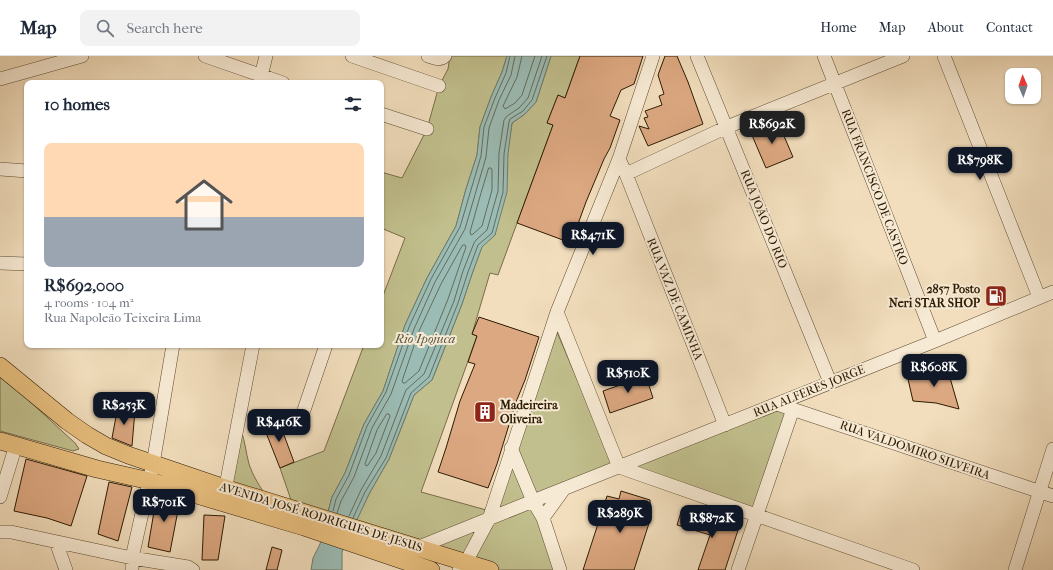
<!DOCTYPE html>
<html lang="en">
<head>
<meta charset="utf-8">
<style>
	:root { --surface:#fff; --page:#f2f2f3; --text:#1f2937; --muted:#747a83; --line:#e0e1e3; --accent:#111827 }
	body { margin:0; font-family:"IM FELL French Canon",serif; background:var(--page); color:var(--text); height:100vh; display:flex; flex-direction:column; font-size:15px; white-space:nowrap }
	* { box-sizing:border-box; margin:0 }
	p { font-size:13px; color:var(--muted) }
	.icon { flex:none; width:22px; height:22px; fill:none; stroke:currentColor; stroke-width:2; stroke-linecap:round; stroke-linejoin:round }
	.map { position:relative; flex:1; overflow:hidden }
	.side { position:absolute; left:24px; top:24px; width:360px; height:268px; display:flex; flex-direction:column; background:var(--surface); border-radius:8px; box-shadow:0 1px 3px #0004 }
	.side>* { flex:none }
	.needle { width:26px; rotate:358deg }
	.controls { position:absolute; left:1005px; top:12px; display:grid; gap:8px }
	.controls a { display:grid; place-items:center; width:36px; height:36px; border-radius:8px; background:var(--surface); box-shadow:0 1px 3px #0004; font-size:20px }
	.price { position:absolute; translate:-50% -34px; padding:0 9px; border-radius:8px; background:var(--accent); color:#fff; font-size:13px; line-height:26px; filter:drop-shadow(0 1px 2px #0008) }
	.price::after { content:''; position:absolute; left:50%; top:24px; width:12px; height:9px; margin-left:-6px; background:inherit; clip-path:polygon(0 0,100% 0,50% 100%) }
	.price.on { background:#222; color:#fff }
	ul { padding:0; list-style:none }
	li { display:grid; align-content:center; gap:8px; height:212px; padding:0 20px }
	li span { display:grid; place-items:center; height:124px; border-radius:8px; color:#555 }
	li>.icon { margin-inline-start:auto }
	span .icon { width:72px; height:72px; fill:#fffc; stroke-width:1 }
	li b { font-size:17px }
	h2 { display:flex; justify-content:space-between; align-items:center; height:48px; padding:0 20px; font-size:17px }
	header { display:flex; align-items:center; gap:24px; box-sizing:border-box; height:56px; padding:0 20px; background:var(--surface); border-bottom:1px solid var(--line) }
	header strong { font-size:19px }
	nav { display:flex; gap:22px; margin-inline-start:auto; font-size:14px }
	.search { width:280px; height:36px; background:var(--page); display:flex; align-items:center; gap:10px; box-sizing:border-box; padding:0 14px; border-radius:8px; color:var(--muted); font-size:15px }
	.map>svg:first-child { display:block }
	.green { fill:#c1bf8d; stroke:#786d48 }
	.water { fill:#9bbcb5; stroke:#6f7c6e }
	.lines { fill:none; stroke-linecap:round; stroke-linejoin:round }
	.shore { stroke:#646c5c; stroke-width:1 }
	.building { fill:#dca881; stroke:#2e1b03 }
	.minor-casing { stroke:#5f4c32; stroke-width:14 }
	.major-casing { stroke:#2e1b03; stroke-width:18 }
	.minor { stroke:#f7ead4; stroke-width:13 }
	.major { stroke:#e9bf7e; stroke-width:17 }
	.labels { text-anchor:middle; stroke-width:4; stroke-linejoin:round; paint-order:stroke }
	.street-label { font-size:12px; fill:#2e1b03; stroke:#f7ead4 }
	.poi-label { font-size:12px; font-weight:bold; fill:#2e1b03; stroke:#f7ead4; text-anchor:end }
	.water-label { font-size:13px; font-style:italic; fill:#545341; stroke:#f7ead4 }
</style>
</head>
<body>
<header>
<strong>Map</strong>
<div class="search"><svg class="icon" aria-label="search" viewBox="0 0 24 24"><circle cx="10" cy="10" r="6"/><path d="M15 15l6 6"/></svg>Search here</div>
<nav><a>Home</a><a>Map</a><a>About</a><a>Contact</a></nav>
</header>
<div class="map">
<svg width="1053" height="514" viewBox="0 0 1053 514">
	<rect width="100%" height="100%" fill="#f2debd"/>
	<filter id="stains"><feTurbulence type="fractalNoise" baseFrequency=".005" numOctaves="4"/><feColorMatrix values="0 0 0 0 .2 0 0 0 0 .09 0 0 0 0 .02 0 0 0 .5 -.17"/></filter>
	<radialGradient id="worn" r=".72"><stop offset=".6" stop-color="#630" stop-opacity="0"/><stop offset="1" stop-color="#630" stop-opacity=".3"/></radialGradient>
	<path class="green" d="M450,0H507L502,16L491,41L480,71L477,99L466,133L456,170L427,222L405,269L383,335L364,368L345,417L332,441L326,463L291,444L280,412L324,395L364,289H381V245L405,182L381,172V116L402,122L427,73L439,30L448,13Z
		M551,0H580L565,42L558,39L547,67L553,69L498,219L490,217L472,278L477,280L421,436L490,455L487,462L419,490L353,471L369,438L389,403L414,339L432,324L462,248L472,218L482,190L495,179L512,67L525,58L536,46Z
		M554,269L614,410L533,443L513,392Z
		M0,318L75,387L79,393L73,395L0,375Z
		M776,353L787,355L753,455L637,413L636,409Z
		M241,374C245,385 246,397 249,408C253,420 260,431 267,441L233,427Z
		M512,395L531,445L491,461Z
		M532,447L558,514H496L474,507L490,464Z
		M487,465L465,504L423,491Z"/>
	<path class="water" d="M507,0H551L536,46L525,58L512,67L508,98L507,136L495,179L482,191L472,218L462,248L432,324L414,339L389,403L369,438L342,496V514H311L313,502L320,488L332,441L345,417L364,368L383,335L405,269L427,222L456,170L466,133L477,99L480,71L491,41L502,16Z"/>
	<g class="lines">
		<path class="shore" d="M522,0L517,21L503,50L505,53L515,47L522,39L535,0
			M489,112H491L492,114V134L482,170L473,178L471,179L470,176L481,137Z
			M463,189H465L466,191L448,243L419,315L405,327H403L402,325L419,275L441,228Z
			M387,358H389L390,360L376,397L368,409L366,410L365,408L377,374Z
			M333,455L336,443L349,419L367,370L386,336L409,271L431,223L460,171L481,100L484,71L495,42L506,17L510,0
			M337,457L341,445L354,421L372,372L391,338L414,273L435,226L465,173L486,101L489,72L499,44L511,19L515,0
			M349,460L361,434L381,400L406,334L424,318L454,245L463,215L474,187L476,184L487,174L498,135L499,97L504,64L507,60L519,52L528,42L542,0
			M353,462L365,436L386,402L411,337L429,321L458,247L468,216L478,189L492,177L503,136L504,98L509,66L510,63L523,55L532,44L547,0"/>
	</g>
	<path class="building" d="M580,0H643L634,28L621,34L610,60L620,64L610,92L604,103L586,146L571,187L517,167L553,69L547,67L558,39L565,42Z
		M665,0H677L688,26L703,68L648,90L639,70L649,73L644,62L648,61L645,55L662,49L659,40L664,38L658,19Z
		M778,66L793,101L766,112L751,77Z
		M479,261L539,281L525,324L516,346L497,408L488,432L438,416L446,392L460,345L475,308L468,306L477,280L472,278Z
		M946,308L959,353L936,347L913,345L908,323Z
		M646,320L653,342L610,357L603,335Z
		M118,350L135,354L132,390L112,382Z
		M278,363L294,406L280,412L263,369Z
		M26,403L87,420L71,470L47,462L14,455Z
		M109,426L132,431L118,485L98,478Z
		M621,435L650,444L651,461L634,514H583L607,440L619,443Z
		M157,438L180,444L170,496L148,491Z
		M682,453L739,471L725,514H698L710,479L677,469Z
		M204,459L225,460L218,504H202Z
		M272,491L282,494L277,514H266Z"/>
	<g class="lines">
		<g class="minor-casing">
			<path id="minor" d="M205,0L283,27
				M352,0L439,30
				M428,0C434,2 440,5 445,0
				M697,0L830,326
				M824,0L935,285
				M944,0L1039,241
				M0,23L82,0
				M258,27L261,20L266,0
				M381,58L427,73
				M619,103L626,118L727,71L903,0
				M0,113L27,115
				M626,118L725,369
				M0,207L27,208
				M557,256L619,411L913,514
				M777,348L1053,440
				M304,354L326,289
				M511,392L533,445L543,462L560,514
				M224,440L253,289
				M0,441L16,389
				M543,462L564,433
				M0,476H11L132,502L188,511L193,514
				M56,486L66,514
				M419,491L533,445L935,285L1053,236
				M132,514V502L153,408L173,289
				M459,514L466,506L489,463L557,256L619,103L653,0
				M738,514L793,353
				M1015,514L1053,393"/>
		</g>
		<g class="major-casing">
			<path id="major" d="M0,310L67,365L87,379L106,390L128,399L225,432L490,514
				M0,385L97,413L150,425L304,471L431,514"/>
		</g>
		<use href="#minor" class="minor"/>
		<use href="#major" class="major"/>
	</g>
	<defs>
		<g id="fuel-square" transform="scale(1.15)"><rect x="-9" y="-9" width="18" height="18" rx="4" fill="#8f2418" stroke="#f7ead4"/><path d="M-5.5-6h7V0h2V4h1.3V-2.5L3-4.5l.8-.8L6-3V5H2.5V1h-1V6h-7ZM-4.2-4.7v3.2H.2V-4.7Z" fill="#fff"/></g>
		<g id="building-square" transform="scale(1.15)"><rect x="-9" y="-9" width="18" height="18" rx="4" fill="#8f2418" stroke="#f7ead4"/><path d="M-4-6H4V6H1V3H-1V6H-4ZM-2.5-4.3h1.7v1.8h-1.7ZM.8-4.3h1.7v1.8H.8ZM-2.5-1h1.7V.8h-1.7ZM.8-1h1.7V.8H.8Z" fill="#fff"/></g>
	</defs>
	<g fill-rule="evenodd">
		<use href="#fuel-square" x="996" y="240"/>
		<use href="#building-square" x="485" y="356"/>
	</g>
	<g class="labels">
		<g class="street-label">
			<text transform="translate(875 131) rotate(69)" y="4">RUA FRANCISCO DE CASTRO</text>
			<text transform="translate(764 163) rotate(68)" y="4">RUA JOÃO DO RIO</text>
			<text transform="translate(675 243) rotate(68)" y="4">RUA VAZ DE CAMINHA</text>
			<text transform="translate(809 335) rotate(-22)" y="4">RUA ALFERES JORGE</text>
			<text transform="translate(915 394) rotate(19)" y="4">RUA VALDOMIRO SILVEIRA</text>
			<text transform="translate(321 461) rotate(17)" y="4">AVENIDA JOSÉ RODRIGUES DE JESUS</text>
		</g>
		<g class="poi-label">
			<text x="980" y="237">2857 Posto<tspan x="980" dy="14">Neri STAR SHOP</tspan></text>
			<text x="500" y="353" text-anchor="start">Madeireira<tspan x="500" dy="14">Oliveira</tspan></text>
		</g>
		<g class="water-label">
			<text x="425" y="287">Rio Ipojuca</text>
		</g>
	</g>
	<rect width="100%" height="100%" filter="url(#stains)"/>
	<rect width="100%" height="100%" fill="url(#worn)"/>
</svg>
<div class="controls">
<a><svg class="needle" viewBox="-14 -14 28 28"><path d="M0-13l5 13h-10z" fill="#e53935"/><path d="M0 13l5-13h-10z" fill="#747a83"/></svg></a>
</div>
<b class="price on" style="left:772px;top:89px">R$692K</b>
<b class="price" style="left:980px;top:125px">R$798K</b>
<b class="price" style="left:593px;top:200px">R$471K</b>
<b class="price" style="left:934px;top:332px">R$608K</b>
<b class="price" style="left:628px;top:338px">R$510K</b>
<b class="price" style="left:124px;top:370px">R$253K</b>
<b class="price" style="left:279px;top:387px">R$416K</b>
<b class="price" style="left:164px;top:467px">R$701K</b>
<b class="price" style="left:620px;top:478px">R$289K</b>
<b class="price" style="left:712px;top:483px">R$872K</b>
<section class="side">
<h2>10 homes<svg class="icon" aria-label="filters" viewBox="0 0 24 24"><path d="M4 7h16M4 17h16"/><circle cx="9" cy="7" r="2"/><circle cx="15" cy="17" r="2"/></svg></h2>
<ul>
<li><span style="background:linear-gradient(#ffd9b3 60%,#9aa5b1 0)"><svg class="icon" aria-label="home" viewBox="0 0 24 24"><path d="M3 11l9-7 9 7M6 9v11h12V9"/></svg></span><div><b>R$692,000</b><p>4 rooms · 104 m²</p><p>Rua Napoleão Teixeira Lima</p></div></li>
</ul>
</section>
</div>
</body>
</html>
